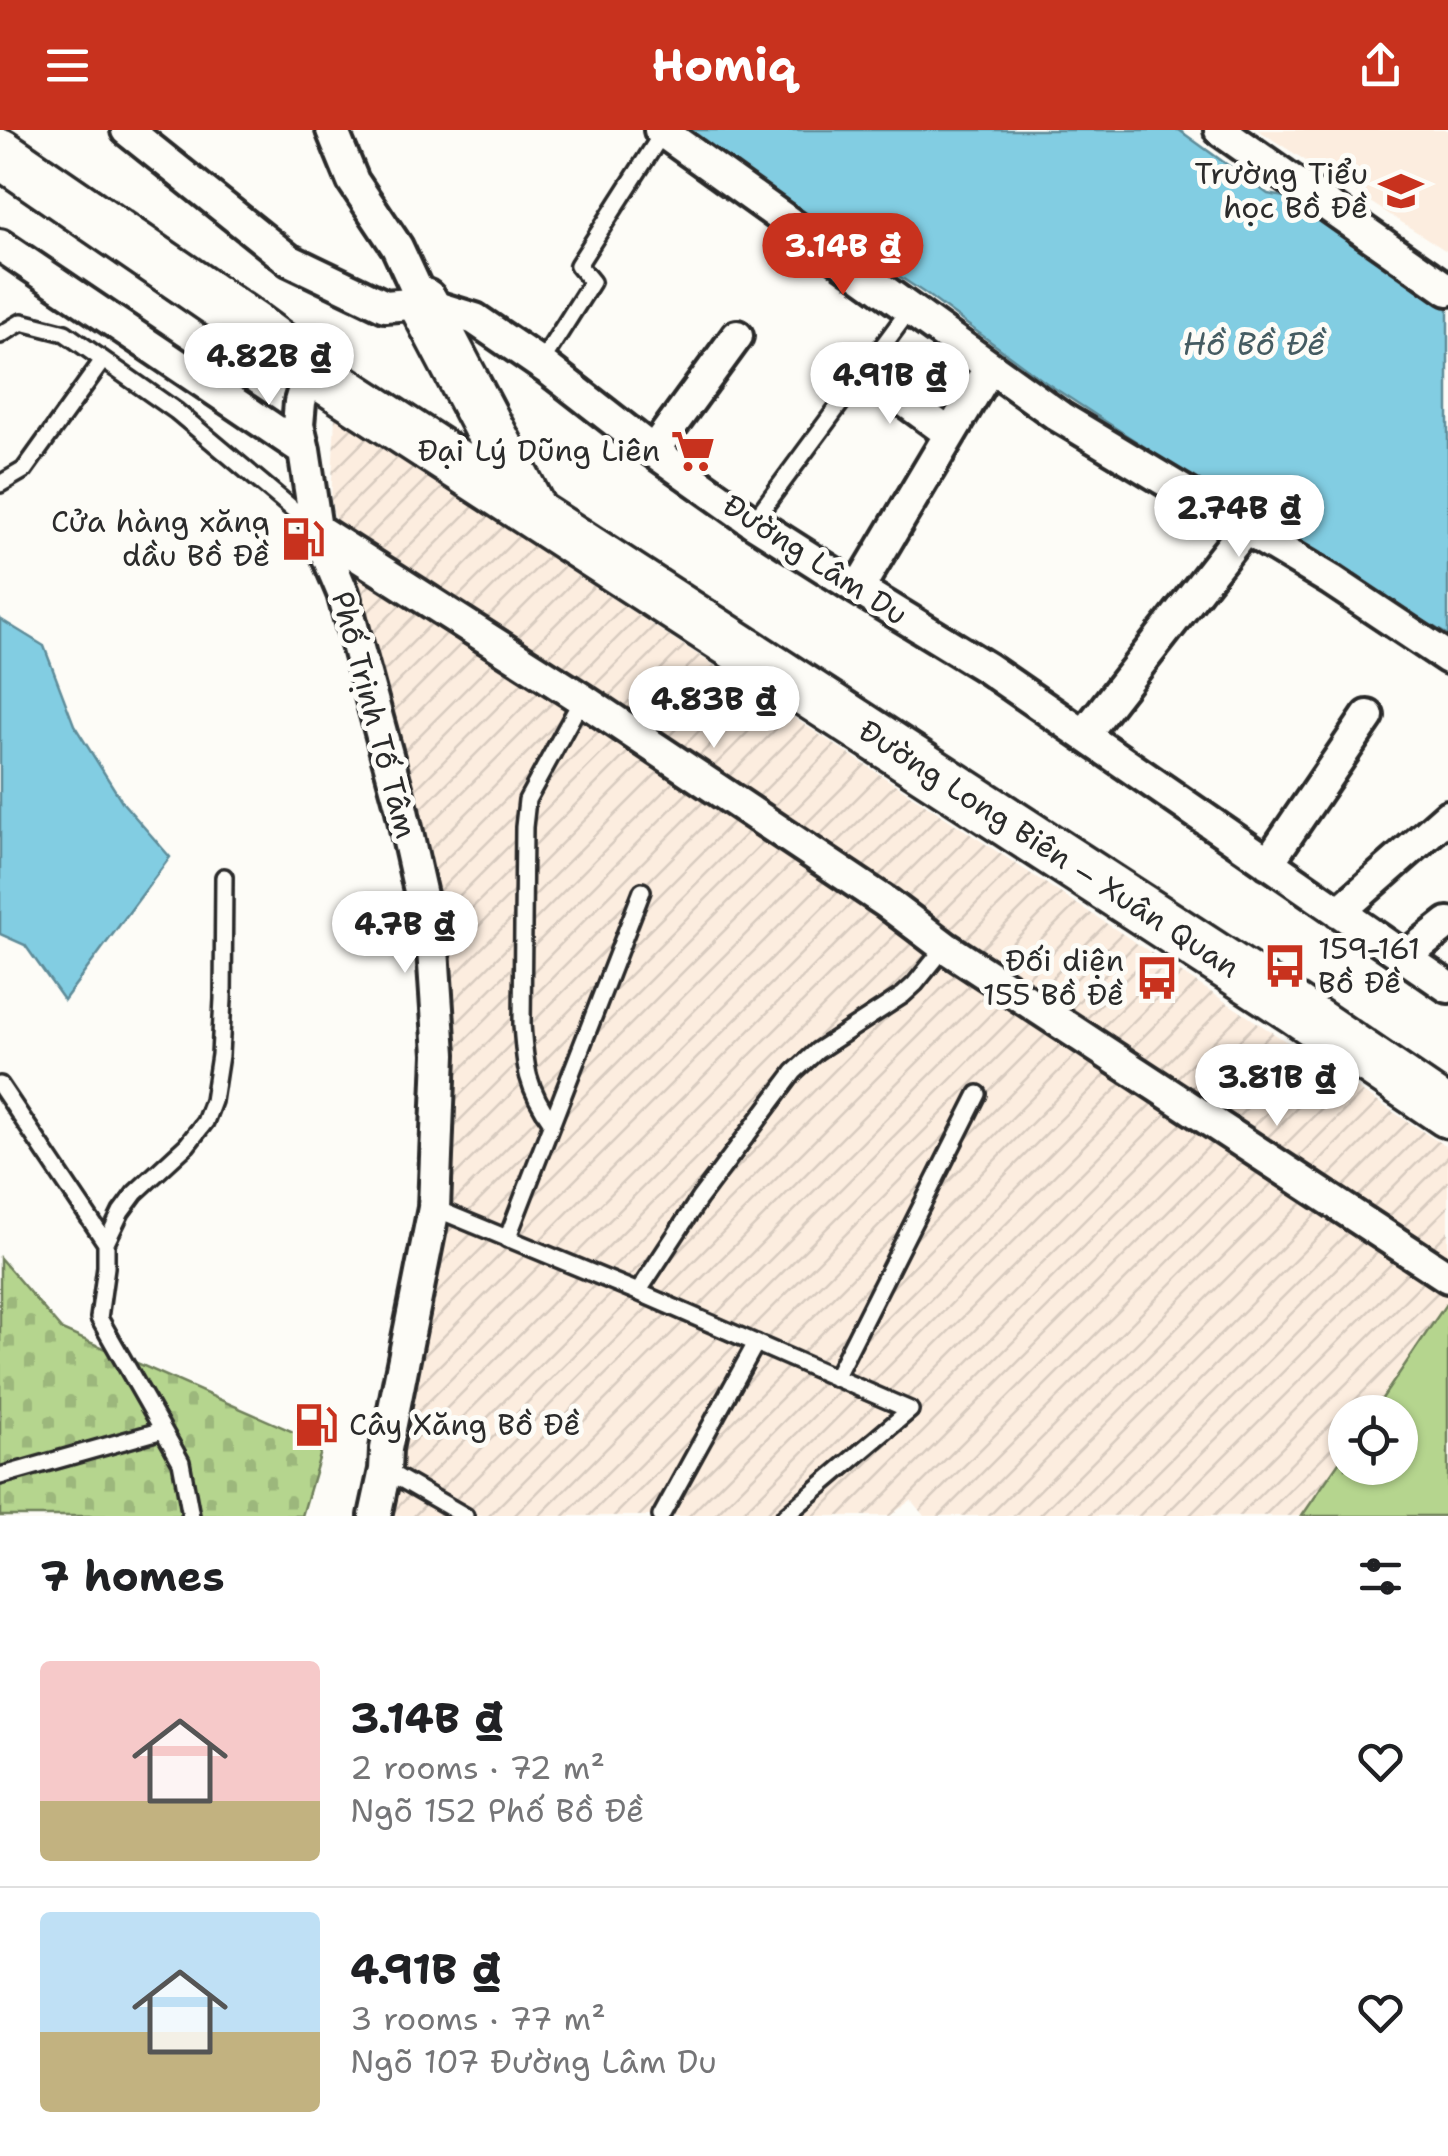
<!DOCTYPE html>
<html lang="en">
<head>
<meta charset="utf-8">
<style>
	:root { --surface:#fff; --page:#f6f6f6; --text:#202124; --muted:#757577; --line:#e0e0e0; --accent:#c8321e }
	body { margin:0; font-family:"Shantell Sans",sans-serif; background:var(--page); color:var(--text); height:100vh; display:flex; flex-direction:column; font-size:38px; white-space:nowrap }
	* { box-sizing:border-box; margin:0 }
	p { font-size:32px; color:var(--muted) }
	.icon { flex:none; width:55px; height:55px; fill:none; stroke:currentColor; stroke-width:2; stroke-linecap:round; stroke-linejoin:round }
	.map { position:relative; height:1386px; overflow:hidden }
	.side { display:flex; flex-direction:column; background:var(--surface); flex:1 }
	.side>* { flex:none }
	.tools { position:absolute; left:1328px; top:1265px; display:grid; gap:20px }
	.tools a { display:grid; place-items:center; width:90px; height:90px; border-radius:50%; background:var(--surface); box-shadow:0 2px 8px #0004; font-size:50px }
	.price { position:absolute; translate:-50% -85px; padding:0 22px; border-radius:35px; background:#fff; color:#222; font-size:32px; line-height:65px; filter:drop-shadow(0 2px 5px #0008) }
	.price::after { content:''; position:absolute; left:50%; top:60px; width:30px; height:22px; margin-left:-15px; background:inherit; clip-path:polygon(0 0,100% 0,50% 100%) }
	.price.active { background:var(--accent); color:#fff }
	ul { padding:0; list-style:none }
	li { display:flex; align-items:center; gap:30px; height:250px; padding:0 40px }
	li+li { border-top:2px solid var(--line) }
	li span { display:grid; place-items:center; flex:none; width:280px; height:200px; border-radius:10px; color:#555 }
	li>.icon { margin-inline-start:auto }
	span .icon { width:120px; height:120px; fill:#fffc; stroke-width:1 }
	li b { font-size:42px }
	h2 { display:flex; justify-content:space-between; align-items:center; height:120px; padding:0 40px; font-size:42px }
	header { display:flex; justify-content:space-between; align-items:center; height:130px; padding:0 40px; background:var(--accent); color:#fff; font-size:45px; font-weight:700 }
	.map>svg:first-child { display:block }
	.built { fill:#fceddf }
	.industrial { fill:url(#industrial-furrows) }
	.cemetery { fill:url(#cemetery-stones); stroke:#70805c; stroke-width:2.5 }
	.pitch { fill:#b5d58e; stroke:#70805c; stroke-width:2.5 }
	.water { fill:#82cde2; stroke:#5f8c99; stroke-width:2.5 }
	.lines { fill:none; stroke-linecap:round; stroke-linejoin:round }
	.lane-casing { stroke:#2b2b2b; stroke-width:22 }
	.street-casing { stroke:#2b2b2b; stroke-width:38 }
	.primary-casing { stroke:#2b2b2b; stroke-width:55 }
	.lane { stroke:#fdfcf7; stroke-width:15 }
	.street { stroke:#fdfcf7; stroke-width:30 }
	.primary { stroke:#fdfcf7; stroke-width:48 }
	.labels { text-anchor:middle; stroke-width:10; stroke-linejoin:round; paint-order:stroke }
	.poi-label { font-size:30px; fill:#2b2b2b; stroke:#fdfcf7; text-anchor:end }
	.street-label { font-size:30px; fill:#2b2b2b; stroke:#fdfcf7 }
	.water-label { font-size:32px; font-style:italic; fill:#455c62; stroke:#fdfcf7 }
</style>
</head>
<body>
<header><svg class="icon" aria-label="menu" viewBox="0 0 24 24"><path d="M4 6h16M4 12h16M4 18h16"/></svg>Homiq<svg class="icon" aria-label="share" viewBox="0 0 24 24"><path d="M12 15V3M7 8l5-5 5 5M5 13v7h14v-7"/></svg></header>
<div class="map">
<svg width="1448" height="1386" viewBox="0 0 1448 1386">
	<defs>
		<pattern id="industrial-furrows" width="10" height="10" patternUnits="userSpaceOnUse" patternTransform="scale(2.5)"><rect width="10" height="10" fill="#fceddf"/><path d="M-1 1l2-2M0 10L10 0M9 11l2-2" fill="none" stroke="#d8cbc0"/></pattern>
		<pattern id="cemetery-stones" width="16" height="16" patternUnits="userSpaceOnUse" patternTransform="scale(2.5)"><rect width="16" height="16" fill="#b5d58e"/><path d="M2 7V4a2 2 0 0 1 4 0v3zM10 15v-3a2 2 0 0 1 4 0v3z" fill="#9cb77b"/></pattern>
	</defs>
	<rect width="100%" height="100%" fill="#fdfcf7"/>
	<filter id="ink" filterUnits="userSpaceOnUse"><feTurbulence type="fractalNoise" baseFrequency=".01" numOctaves="2"/><feDisplacementMap in="SourceGraphic" scale="20" xChannelSelector="R" yChannelSelector="G"/><feConvolveMatrix kernelMatrix="1 2 1 2 8 2 1 2 1" color-interpolation-filters="sRGB"/></filter>
	<g filter="url(#ink)">
		<path class="built" d="M1258,0H1448V122Z"/>
		<path class="industrial" d="M335,286L1448,1018V1171L1373,1282H1345V1323L1302,1386H924L911,1370L890,1386H391L402,1336L449,1072L450,883L331,371Z"/>
		<path class="cemetery" d="M0,1128L62,1200L323,1315L302,1386H0Z"/>
		<path class="pitch" d="M1448,1171V1386H1302L1345,1323V1338H1400V1282H1373Z"/>
		<path class="water" d="M684,0H1179L1268,64L1307,71L1448,174V505L1304,421L1045,252L926,164L757,52Z
			M0,489L44,516L74,595L123,673L170,727L64,870L25,815L0,804Z"/>
		<g class="lines">
			<g class="lane-casing">
				<path id="lane" d="M0,205L22,192L65,203L176,281L313,396
					M540,234L592,152L578,135L663,2
					M0,354L24,340L103,230
					M753,392L910,179
					M0,955L106,1113
					M552,993C526,957 525,936 522,894L524,697L527,670L582,569
					M434,1078L638,1162L910,1280L785,1386
					M507,1109L642,761
					M638,1162L699,1069L794,942L817,921L903,865L915,854L945,817
					M835,1248L978,964
					M163,1300L181,1332L191,1386
					M385,1340L465,1386
					M0,1346L163,1300L99,1188L106,1137V1113L121,1082L135,1063L187,1015L205,992L213,971L220,925L223,869L224,747
					M661,1386L756,1213"/>
			</g>
			<g class="street-casing">
				<path id="street" d="M127,0L289,130L385,176L423,173L475,189L548,239L653,321L753,392L858,459L987,538L1448,857
					M332,0L353,51L397,117L423,173
					M660,0L1060,287L1331,450L1448,528
					M1220,0L1448,160
					M0,115L304,320
					M310,239L300,272L298,295L304,320L316,399L343,463L401,676L433,819L440,924L434,1078L386,1319L385,1340L375,1386
					M864,241L950,304
					M653,321L737,206
					M316,399L582,569L887,773L945,817L1448,1147
					M858,459L990,237
					M1084,605L1245,399
					M1268,733L1368,586
					M1339,782L1448,686
					M1405,827L1448,793"/>
			</g>
			<g class="primary-casing">
				<path id="primary" d="M0,23L252,196L310,239L1295,879L1448,983
					M423,173L533,383"/>
			</g>
			<use href="#lane" class="lane"/>
			<use href="#street" class="street"/>
			<use href="#primary" class="primary"/>
		</g>
	</g>
	<defs>
		<g id="school-bare" transform="scale(3.45)"><path d="M0-5L7-2L0 1L-7-2ZM-4 1L0 2.5L4 1V4Q0 6-4 4Z" fill="#c8321e" stroke="#fdfcf7" stroke-width="2.5" paint-order="stroke"/></g>
		<g id="supermarket-bare" transform="scale(3.45)"><path d="M-6-5.5h2.5l.6 2H6L4.5 2H-2.5L-4.4-4H-6ZM-1.5 3.2a1.3 1.3 0 1 0 .1 0ZM3 3.2a1.3 1.3 0 1 0 .1 0Z" fill="#c8321e" stroke="#fdfcf7" stroke-width="2.5" paint-order="stroke"/></g>
		<g id="fuel-bare" transform="scale(3.45)"><path d="M-5.5-6h7V0h2V4h1.3V-2.5L3-4.5l.8-.8L6-3V5H2.5V1h-1V6h-7ZM-4.2-4.7v3.2H.2V-4.7Z" fill="#c8321e" stroke="#fdfcf7" stroke-width="2.5" paint-order="stroke"/></g>
		<g id="bus-bare" transform="scale(3.45)"><path d="M-5-6H5V4H4V6H2V4H-2V6H-4V4H-5ZM-3.5-4V0h7V-4ZM-3.5 1.2v1.5H-2V1.2ZM2 1.2v1.5H3.5V1.2Z" fill="#c8321e" stroke="#fdfcf7" stroke-width="2.5" paint-order="stroke"/></g>
	</defs>
	<g fill-rule="evenodd">
		<use href="#school-bare" x="1401" y="61"/>
		<use href="#supermarket-bare" x="693" y="321"/>
		<use href="#fuel-bare" x="303" y="409"/>
		<use href="#bus-bare" x="1285" y="836"/>
		<use href="#bus-bare" x="1157" y="848"/>
		<use href="#fuel-bare" x="316" y="1295"/>
	</g>
	<g class="labels">
		<g class="poi-label">
			<text x="1368" y="54">Trường Tiểu<tspan x="1368" dy="34">học Bồ Đề</tspan></text>
			<text x="660" y="331">Đại Lý Dũng Liên</text>
			<text x="270" y="402">Cửa hàng xăng<tspan x="270" dy="34">dầu Bồ Đề</tspan></text>
			<text x="1318" y="829" text-anchor="start">159-161<tspan x="1318" dy="34">Bồ Đề</tspan></text>
			<text x="1124" y="841">Đối diện<tspan x="1124" dy="34">155 Bồ Đề</tspan></text>
			<text x="349" y="1305" text-anchor="start">Cây Xăng Bồ Đề</text>
		</g>
		<g class="street-label">
			<text transform="translate(815 430) rotate(33)" y="10">Đường Lâm Du</text>
			<text transform="translate(374 585) rotate(75)" y="10">Phố Trịnh Tố Tâm</text>
			<text transform="translate(1049 719) rotate(33)" y="10">Đường Long Biên – Xuân Quan</text>
		</g>
		<g class="water-label">
			<text x="1254" y="225">Hồ Bồ Đề</text>
		</g>
	</g>
</svg>
<div class="tools">
<a><svg class="icon" aria-label="locate" viewBox="0 0 24 24"><circle cx="12" cy="12" r="6"/><path d="M12 2v4M12 18v4M2 12h4M18 12h4"/></svg></a>
</div>
<b class="price active" style="left:843px;top:168px">3.14B ₫</b>
<b class="price" style="left:269px;top:278px">4.82B ₫</b>
<b class="price" style="left:890px;top:297px">4.91B ₫</b>
<b class="price" style="left:1239px;top:430px">2.74B ₫</b>
<b class="price" style="left:714px;top:621px">4.83B ₫</b>
<b class="price" style="left:405px;top:846px">4.7B ₫</b>
<b class="price" style="left:1277px;top:999px">3.81B ₫</b>
</div>
<section class="side">
<h2>7 homes<svg class="icon" aria-label="filters" viewBox="0 0 24 24"><path d="M4 7h16M4 17h16"/><circle cx="9" cy="7" r="2"/><circle cx="15" cy="17" r="2"/></svg></h2>
<ul>
<li><span style="background:linear-gradient(#f6c9c9 70%,#c2b280 0)"><svg class="icon" aria-label="home" viewBox="0 0 24 24"><path d="M3 11l9-7 9 7M6 9v11h12V9"/></svg></span><div><b>3.14B ₫</b><p>2 rooms · 72 m²</p><p>Ngõ 152 Phố Bồ Đề</p></div><svg class="icon" aria-label="heart" viewBox="0 0 24 24"><path d="M12 20l-8-8c-3-5 5-10 8-4 3-6 11-1 8 4z"/></svg></li>
<li><span style="background:linear-gradient(#bfe0f5 60%,#c2b280 0)"><svg class="icon" aria-label="home" viewBox="0 0 24 24"><path d="M3 11l9-7 9 7M6 9v11h12V9"/></svg></span><div><b>4.91B ₫</b><p>3 rooms · 77 m²</p><p>Ngõ 107 Đường Lâm Du</p></div><svg class="icon" aria-label="heart" viewBox="0 0 24 24"><path d="M12 20l-8-8c-3-5 5-10 8-4 3-6 11-1 8 4z"/></svg></li>
</ul>
</section>
</body>
</html>
